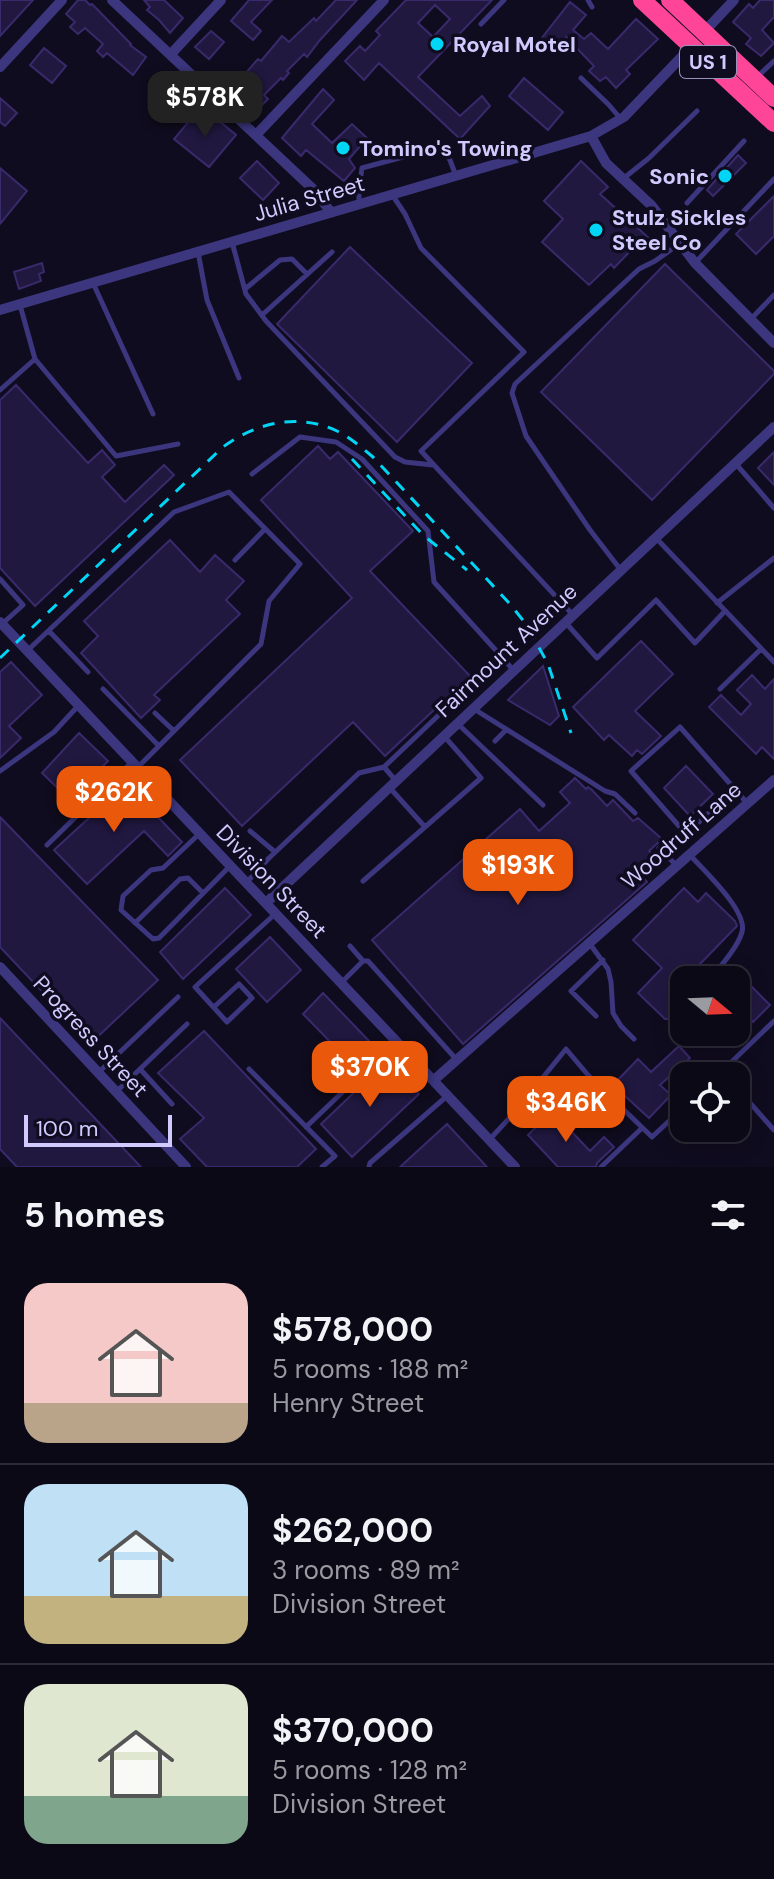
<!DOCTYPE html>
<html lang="en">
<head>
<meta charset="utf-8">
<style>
	:root { --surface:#0c0917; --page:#1a1724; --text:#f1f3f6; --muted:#9a9aa1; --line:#2c2a36; --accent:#ea580c }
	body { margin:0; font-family:"DM Sans",sans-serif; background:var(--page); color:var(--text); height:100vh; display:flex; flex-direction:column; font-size:30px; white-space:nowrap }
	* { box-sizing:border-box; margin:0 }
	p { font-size:26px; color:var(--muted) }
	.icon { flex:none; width:44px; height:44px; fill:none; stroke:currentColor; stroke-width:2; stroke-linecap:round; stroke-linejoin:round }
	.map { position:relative; height:1167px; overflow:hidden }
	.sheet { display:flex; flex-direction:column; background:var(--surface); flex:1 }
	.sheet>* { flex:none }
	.needle { width:52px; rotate:109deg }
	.tools { position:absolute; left:670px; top:966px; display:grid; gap:16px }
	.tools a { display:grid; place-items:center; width:80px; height:80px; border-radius:16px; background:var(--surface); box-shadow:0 4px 20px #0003,0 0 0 2px var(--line); font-size:40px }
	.scale { position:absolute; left:24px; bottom:20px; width:148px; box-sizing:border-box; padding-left:8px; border:4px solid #d1caff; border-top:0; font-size:22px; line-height:28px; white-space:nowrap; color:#d1caff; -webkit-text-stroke:6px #100c1f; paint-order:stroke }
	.price { position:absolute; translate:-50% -68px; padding:0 18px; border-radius:16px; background:var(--accent); color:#fff; font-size:26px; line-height:52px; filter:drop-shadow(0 2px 4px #0008) }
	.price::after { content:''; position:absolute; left:50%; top:48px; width:24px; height:18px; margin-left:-12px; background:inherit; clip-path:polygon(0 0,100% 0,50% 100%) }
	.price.on { background:#222; color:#fff }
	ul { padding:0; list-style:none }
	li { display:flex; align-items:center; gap:24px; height:200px; padding:0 24px }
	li+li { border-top:2px solid var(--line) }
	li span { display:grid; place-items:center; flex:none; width:224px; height:160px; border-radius:24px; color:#555 }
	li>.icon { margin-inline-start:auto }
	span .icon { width:96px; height:96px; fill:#fffc; stroke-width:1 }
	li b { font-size:34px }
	h2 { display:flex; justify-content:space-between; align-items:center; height:96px; padding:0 24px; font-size:34px }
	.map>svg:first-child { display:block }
	.building { fill:#211840; stroke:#392a6c; stroke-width:2; fill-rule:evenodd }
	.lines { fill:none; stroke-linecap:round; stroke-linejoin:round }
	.lane { stroke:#3b367e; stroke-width:5 }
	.street { stroke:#3b367e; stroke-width:10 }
	.highway { stroke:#ff4598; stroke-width:18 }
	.rail { stroke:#00d5f5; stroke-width:3; stroke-dasharray:12 10; stroke-linecap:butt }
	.poi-dot { fill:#00d5f5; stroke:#100c1f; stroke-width:3 }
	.labels { text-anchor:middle; stroke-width:7; stroke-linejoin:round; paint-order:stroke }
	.shield { fill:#100c1f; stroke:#9791bc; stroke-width:2 }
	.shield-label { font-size:20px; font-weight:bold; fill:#d1caff }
	.poi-label { font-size:22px; font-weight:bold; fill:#d1caff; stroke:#100c1f; text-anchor:start }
	.street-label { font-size:22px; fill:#d1caff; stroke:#100c1f }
</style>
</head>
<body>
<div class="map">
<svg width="774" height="1167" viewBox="0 0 774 1167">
	<rect width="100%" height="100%" fill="#100c1f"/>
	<path class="building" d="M0,0H33L0,36Z
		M78,0H85L90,5L92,4L131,44L130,45L146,57L133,75L107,53L103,57L97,51L103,44L85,28L78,34L70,27L75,22L66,14Z
		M144,0H164L183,18L170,33L159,20L147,10L150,7Z
		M249,0H272L251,22L261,31L253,40L231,21Z
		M336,0H357L320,40L307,57L304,54L287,71L289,73L283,80L281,78L264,95L268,99L261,106L242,87L249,79L244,75L258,59L261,61L282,36L289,42L314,18L316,21Z
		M406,0H492L418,77L460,116L482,96L490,106L460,139L379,63L364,80L345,61L360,46L365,51L380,35L376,31ZM435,5L450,19L433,37L418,23Z
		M760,0H774V17L762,30L774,43L761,56L746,44L751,38L733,22L749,4L753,8Z
		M570,2L586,15L573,30L584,39L591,33L608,49L636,19L658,39L626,70L630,74L616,88L606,77L600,81L589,71L594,66L566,37L555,51L541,39Z
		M211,31L224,42L209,59L195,47Z
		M44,48L66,66L52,83L30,65Z
		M167,78L175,85L161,100L153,93Z
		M524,78L563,112L548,130L509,96Z
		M323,89L334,100L312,124L332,143L352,124L367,138L349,159L355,168L344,181L306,150L301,156L282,138Z
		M0,98L17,113L5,126L0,122Z
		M195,114L207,123L213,116L236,135L209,167L174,139Z
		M738,155L746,163L713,196L707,190Z
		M257,161L279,183L263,200L240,178Z
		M581,161L608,187L600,194L652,241L644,247L637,244L614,268L611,264L589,285L542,242L563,219L544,201Z
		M0,168L27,191L0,224Z
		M774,196V236L756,254L736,234Z
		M350,247L472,363L397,442L277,324Z
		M42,263L44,272L39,274L41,281L19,289L14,272Z
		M665,264L774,371V374L652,500L541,392Z
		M16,385L88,463L102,450L115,465L102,477L125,502L164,465L174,475L35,606L0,568V400Z
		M318,446L330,459L338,452L413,531L370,571L470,676L385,756L353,722L242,826L180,760L352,598L261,500Z
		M774,452V485L758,468Z
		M170,540L200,572L215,555L244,581L226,600L240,614L154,695L160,700L141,718L81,653L98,636L84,621Z
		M641,641L673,674L635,711L661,736L642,754L637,750L632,756L609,735L604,740L573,707Z
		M11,662L42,695L9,726L21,738L0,758V672Z
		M543,666L559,716L550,725L508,700Z
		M752,675L765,689L774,679V759L762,747L756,754L709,707L721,695L741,715L751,704L737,690Z
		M79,733L108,761L70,800L42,773Z
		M686,766L713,794L690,816L664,788Z
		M575,778L586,789L588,787L592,790L607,806L613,800L633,821L638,818L662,839L649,851L659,862L643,877L647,882L463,1044L372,940L520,809L539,831L570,803L560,792Z
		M126,784L182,842L168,856L144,831L87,884L54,850Z
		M0,817L158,980L91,1043L0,947Z
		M225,888L251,915L183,979L160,952Z
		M684,888L698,902L706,893L735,921L737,926L700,964L705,968L699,974L705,980H684V1003L668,1019H665L638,993L662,968L633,940Z
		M270,937L301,970L267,1002L236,969Z
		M733,968L770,1005L753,1022L736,1005V980H721Z
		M323,993L370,1042L349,1061L303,1014Z
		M0,1018L141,1167H17L0,1149Z
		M204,1031L316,1149L297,1167H207L180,1139L204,1118L158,1073Z
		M679,1046L690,1058L660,1085L671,1095L649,1118L613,1085L638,1059L651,1072Z
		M387,1061L419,1094L352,1157L321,1124Z
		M550,1109L590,1151L604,1137L614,1147L597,1163L596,1167H558L528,1135L538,1125L536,1123Z
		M447,1124L487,1167H400Z"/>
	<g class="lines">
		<path class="lane" d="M588,0L592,7
			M481,24L504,0
			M758,76L774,61
			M581,78L609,105L620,118
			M624,178L649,158L697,111
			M393,196L405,214L421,248L524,352L421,451L573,615
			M359,203V189L362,168L440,147L450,160L456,176
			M687,203L744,141
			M232,242L246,294L266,321L395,457L405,462L433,465
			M198,252L207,300L239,378
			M695,263L774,179
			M93,283L153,414
			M245,289L280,260L292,259L307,274
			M20,305L35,359L116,456L178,444
			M262,315L332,252
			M751,319L774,295
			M0,390L35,359
			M736,464L774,508
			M252,474L300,437L336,442L362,459L428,531L434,582L501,656
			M656,538L774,662
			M235,560L265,529
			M620,569L590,530L526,436L512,393L515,384L639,269L655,261L679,244
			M0,579L23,605L2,624
			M717,603L774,558
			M566,623L597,658L656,600L695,643L725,611
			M49,631L88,672
			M27,651L174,512L229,492L300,564L269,601L261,644L137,768
			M103,689L159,746
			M720,689L761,649
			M474,709L605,791L615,794L635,813
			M155,713L174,731
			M458,724L543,805
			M495,741L506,730
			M384,767L501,656L514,671
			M0,771L54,732L78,706
			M735,789L686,834L631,771L680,727L747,803
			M425,827L481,778L444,736
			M250,831L275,852
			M198,835L163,868L151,870L123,896L121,910L153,939L159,938L230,866
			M47,845L131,763
			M659,848L676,865
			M690,855C704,871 748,911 742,932C738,947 720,967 710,979
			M363,881L425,827L390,788
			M247,882L269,858L359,773L384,767L396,781
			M135,923L180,879L188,878L203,893
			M590,944L608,969L611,982L613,1013L621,1026L634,1039
			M350,946L363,961
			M342,982L363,961H368L456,1059
			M214,1007L239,984L252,998L227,1022L195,987L275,914
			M596,1016L571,991L603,960
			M140,1069L172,1104
			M249,1069L335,1156L322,1167
			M99,1072L178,997
			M717,1076L774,1021
			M736,1087L774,1130
			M117,1091L187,1024
			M306,1127L396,1041
			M490,1139L514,1113L566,1049L588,1075L652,1137L684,1107
			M369,1167L370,1163L447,1096
			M601,1167L642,1128"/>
		<path class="street" d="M112,0L314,190L330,211
			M704,32L734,0
			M171,54L221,0
			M0,67L62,0
			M256,135L384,0
			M591,136L606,163L652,206L695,263L774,343
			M0,310L591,136L624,117L692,46
			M0,622L515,1167
			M266,903L774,427
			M0,967L186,1167
			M434,1080L774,780"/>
		<path class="highway" d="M642,0L774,123
			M670,0L774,98"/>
		<path class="rail" d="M352,459L423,535L467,570
			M0,658L223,447C257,422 299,413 337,431C351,438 362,448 373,457L510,604L526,624L548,664L571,733"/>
	</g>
	<g class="poi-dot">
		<circle cx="437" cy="44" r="8"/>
		<circle cx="343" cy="148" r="8"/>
		<circle cx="725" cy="176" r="8"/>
		<circle cx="596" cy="230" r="8"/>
	</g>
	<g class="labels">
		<rect class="shield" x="680" y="46" width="56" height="32" rx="6"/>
		<g class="shield-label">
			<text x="708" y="69">US 1</text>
		</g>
		<g class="poi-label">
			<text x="453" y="52">Royal Motel</text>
			<text x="359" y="156">Tomino's Towing</text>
			<text x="709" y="184" text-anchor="end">Sonic</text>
			<text x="612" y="225">Stulz Sickles<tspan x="612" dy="25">Steel Co</tspan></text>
		</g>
		<g class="street-label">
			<text transform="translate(309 198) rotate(-16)" y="8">Julia Street</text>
			<text transform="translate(506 650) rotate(-43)" y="8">Fairmount Avenue</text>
			<text transform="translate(681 835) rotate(-41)" y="8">Woodruff Lane</text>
			<text transform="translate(272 881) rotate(46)" y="8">Division Street</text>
			<text transform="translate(91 1036) rotate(47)" y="8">Progress Street</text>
		</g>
	</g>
</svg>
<div class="tools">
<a><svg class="needle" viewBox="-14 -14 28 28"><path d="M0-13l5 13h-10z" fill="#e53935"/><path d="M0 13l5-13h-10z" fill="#9a9aa1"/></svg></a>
<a><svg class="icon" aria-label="locate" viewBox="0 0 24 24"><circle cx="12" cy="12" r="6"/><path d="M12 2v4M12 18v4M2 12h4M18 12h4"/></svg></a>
</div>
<div class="scale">100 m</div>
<b class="price on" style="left:205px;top:139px">$578K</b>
<b class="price" style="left:114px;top:834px">$262K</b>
<b class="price" style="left:518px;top:907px">$193K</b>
<b class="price" style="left:370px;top:1109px">$370K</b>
<b class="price" style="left:566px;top:1144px">$346K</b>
</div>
<section class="sheet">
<h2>5 homes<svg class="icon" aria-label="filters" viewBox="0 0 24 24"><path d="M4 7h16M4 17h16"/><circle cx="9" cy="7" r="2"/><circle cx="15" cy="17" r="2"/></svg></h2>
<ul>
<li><span style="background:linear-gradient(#f6c9c9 75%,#b9a48a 0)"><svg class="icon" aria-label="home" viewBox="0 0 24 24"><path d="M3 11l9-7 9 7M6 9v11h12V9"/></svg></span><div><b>$578,000</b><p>5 rooms · 188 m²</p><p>Henry Street</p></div></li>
<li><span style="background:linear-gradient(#bfe0f5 70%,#c2b280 0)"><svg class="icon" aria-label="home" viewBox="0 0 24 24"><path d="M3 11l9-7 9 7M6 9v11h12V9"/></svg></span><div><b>$262,000</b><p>3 rooms · 89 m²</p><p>Division Street</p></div></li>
<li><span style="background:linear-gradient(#dfe7d0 70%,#7fa58c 0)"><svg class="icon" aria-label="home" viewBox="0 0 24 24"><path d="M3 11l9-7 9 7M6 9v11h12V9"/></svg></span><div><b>$370,000</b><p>5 rooms · 128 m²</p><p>Division Street</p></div></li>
</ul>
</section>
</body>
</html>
